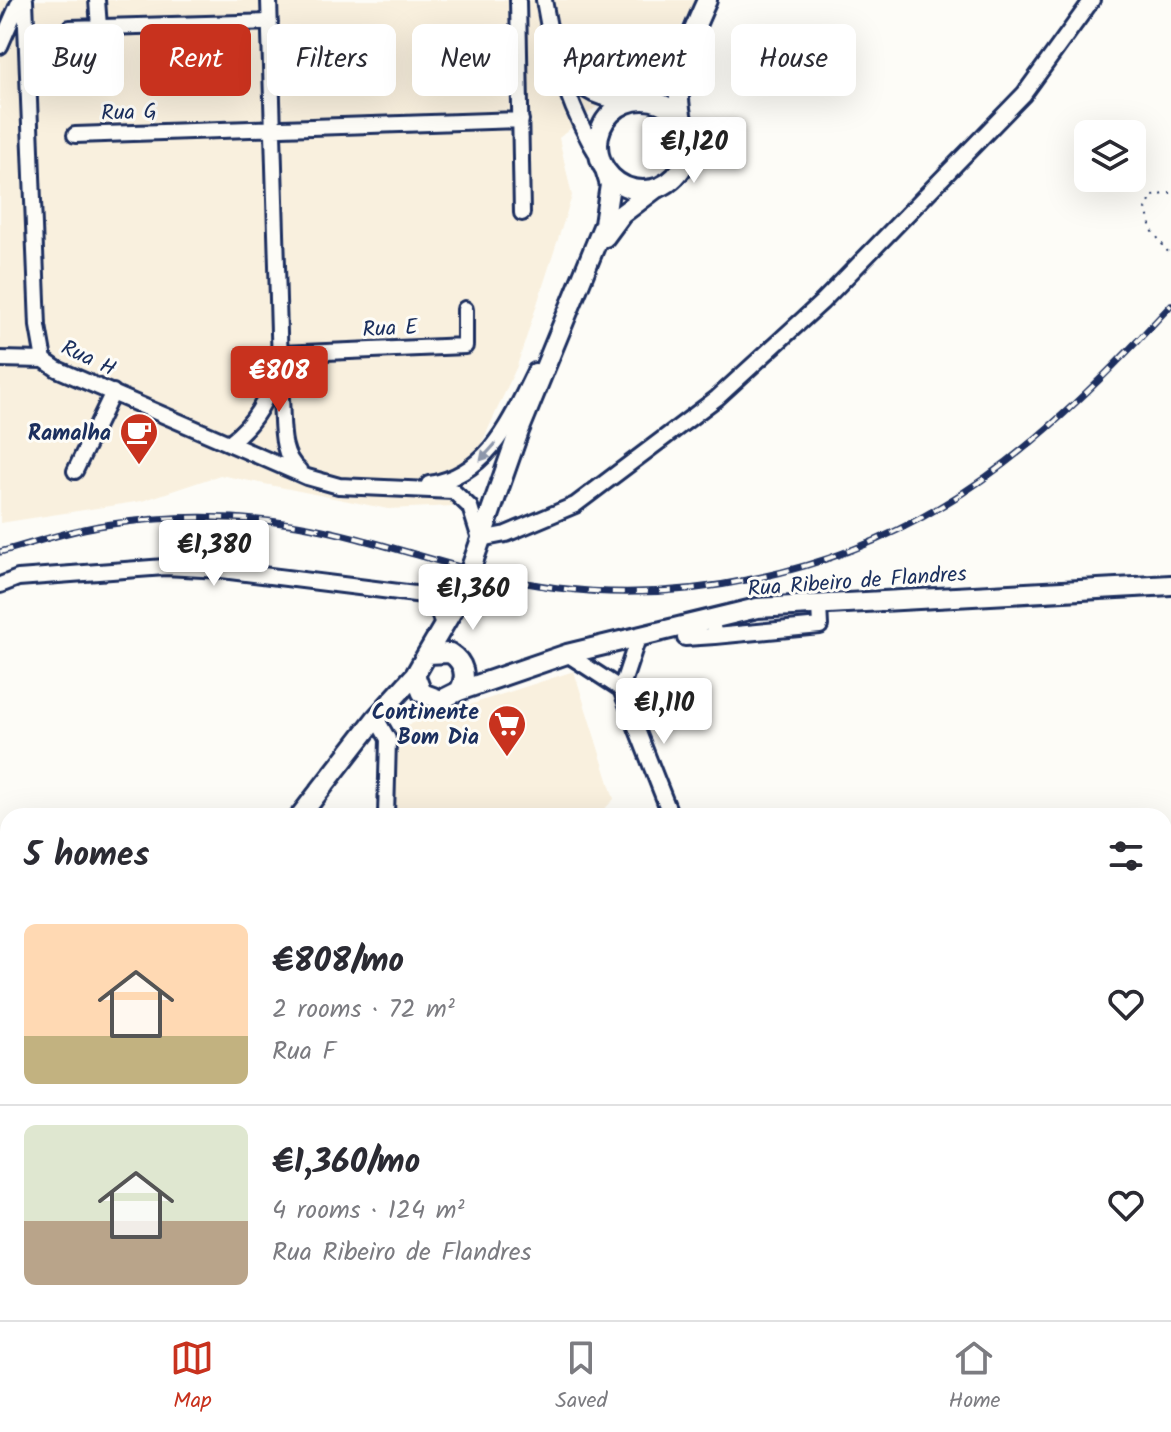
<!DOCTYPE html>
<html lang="en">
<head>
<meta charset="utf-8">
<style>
	:root { --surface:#fff; --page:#f2f2f3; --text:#2b2b33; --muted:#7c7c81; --line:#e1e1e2; --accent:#c8321e }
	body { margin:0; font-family:Kalam,sans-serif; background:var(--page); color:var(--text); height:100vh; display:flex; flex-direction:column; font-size:30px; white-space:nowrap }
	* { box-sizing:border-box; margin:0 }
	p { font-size:26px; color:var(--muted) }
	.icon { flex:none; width:44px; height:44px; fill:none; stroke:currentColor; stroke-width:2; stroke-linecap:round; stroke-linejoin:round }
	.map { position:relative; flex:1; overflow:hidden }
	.details { position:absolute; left:0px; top:808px; width:1172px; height:512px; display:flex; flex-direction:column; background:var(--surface); border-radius:24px 24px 0 0; box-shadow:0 8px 32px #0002 }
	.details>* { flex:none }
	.banner { position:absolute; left:24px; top:24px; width:1124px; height:72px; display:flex; gap:16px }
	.controls { position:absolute; left:1074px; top:120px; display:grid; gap:16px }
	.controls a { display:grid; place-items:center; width:72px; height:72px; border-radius:12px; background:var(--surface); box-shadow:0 8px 32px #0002; font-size:40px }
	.price { position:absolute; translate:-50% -68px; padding:0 18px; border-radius:8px; background:#fff; color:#222; font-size:26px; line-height:52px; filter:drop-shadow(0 2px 4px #0008) }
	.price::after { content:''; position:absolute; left:50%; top:48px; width:24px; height:18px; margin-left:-12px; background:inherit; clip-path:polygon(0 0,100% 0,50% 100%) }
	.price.active { background:var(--accent); color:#fff }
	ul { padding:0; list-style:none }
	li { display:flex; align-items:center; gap:24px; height:200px; padding:0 24px }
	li+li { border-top:2px solid var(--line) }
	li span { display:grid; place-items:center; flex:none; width:224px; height:160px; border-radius:12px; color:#555 }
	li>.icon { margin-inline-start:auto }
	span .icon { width:96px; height:96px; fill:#fffc; stroke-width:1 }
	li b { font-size:34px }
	h2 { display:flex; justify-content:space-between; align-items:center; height:96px; padding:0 24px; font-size:34px }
	.tag { padding:0 28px; border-radius:12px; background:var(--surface); box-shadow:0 8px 32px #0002; font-size:28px; line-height:72px }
	.tag.active { background:var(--accent); color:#fff }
	.tabs { display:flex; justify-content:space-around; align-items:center; height:112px; border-top:2px solid var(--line); background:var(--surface); font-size:22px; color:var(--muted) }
	.tabs a { display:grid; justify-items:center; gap:4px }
	.tabs .active { color:var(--accent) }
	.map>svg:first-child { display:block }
	.built { fill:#f9f0de }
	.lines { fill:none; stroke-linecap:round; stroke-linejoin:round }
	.minor-casing { stroke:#1b2f5e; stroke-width:20 }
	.major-casing { stroke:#1b2f5e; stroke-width:24 }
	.path { stroke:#1b2f5e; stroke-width:2; stroke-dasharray:2 6; stroke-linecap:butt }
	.minor { stroke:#fdfcf7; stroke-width:14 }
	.major { stroke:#fdfcf7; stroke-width:18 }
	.rail-casing { stroke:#1b2f5e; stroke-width:7 }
	.rail { stroke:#fdfcf7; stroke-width:4; stroke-dasharray:12; stroke-linecap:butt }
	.oneway { fill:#8c96aa }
	.labels { text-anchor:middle; stroke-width:6; stroke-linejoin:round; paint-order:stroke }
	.street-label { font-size:22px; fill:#1b2f5e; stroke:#fdfcf7 }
	.poi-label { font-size:22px; font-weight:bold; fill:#1b2f5e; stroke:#fdfcf7; text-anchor:end }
</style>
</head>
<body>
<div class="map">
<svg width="1171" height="1320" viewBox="0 0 1171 1320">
	<rect width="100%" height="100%" fill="#fdfcf7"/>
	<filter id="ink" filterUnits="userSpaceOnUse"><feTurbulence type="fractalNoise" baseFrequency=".0125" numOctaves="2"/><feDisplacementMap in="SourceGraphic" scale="16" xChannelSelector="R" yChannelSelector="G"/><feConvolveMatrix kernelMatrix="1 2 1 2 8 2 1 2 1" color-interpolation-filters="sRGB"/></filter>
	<g filter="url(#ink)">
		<path class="built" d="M0,0H697L655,70L619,88L559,138L572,196L517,366L453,506L388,509L220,475L142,501L0,523Z
			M574,671L614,799L598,816H394L395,729Z"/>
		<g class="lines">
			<g class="minor-casing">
				<path id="minor" d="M25,0L38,326L44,360L57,369L307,477L339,486L453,491L470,507L480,539L506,534L575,505L717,398L822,302L1024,94L1092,0
					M97,0L99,27
					M269,0L281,399C283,423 279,454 299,470
					M518,0L522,213
					M544,0C553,55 570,112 600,159
					M70,28L270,22
					M0,46L20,0
					M565,69C584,94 601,101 632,101
					M75,135L521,120
					M280,354L465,346V309
					M0,359L44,360
					M230,442C255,423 267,400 276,370
					M75,471L113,392
					M429,484C489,475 511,419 535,371
					M0,585L18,578L165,567L222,570L423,595L466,582
					M423,595L437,608L444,627
					M711,618L715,636L820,626L819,605
					M685,638L715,636
					M567,654L621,689L671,816
					M621,689L639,635
					M376,718L388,739L386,816
					M607,1320L615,1312"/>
			</g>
			<g class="major-casing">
				<path id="major" d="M646,100L665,81L677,61
					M598 145a45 45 0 1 1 90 0a45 45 0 1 1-90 0Z
					M683,123C670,77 689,41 707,0
					M605,237L622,214L655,189
					M427,654L461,596L519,431L604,224L610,185L605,169
					M459,691L567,654L757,608L1171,585
					M300,816L376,718L415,675L427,654L450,653C464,662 468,676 459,691L441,700L422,693L415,675
					M0,1131L8,1129"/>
			</g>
			<path class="path" d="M1171,193L1153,196L1146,208L1151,229L1171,256"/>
			<use href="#minor" class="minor"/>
			<use href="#major" class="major"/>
			<g class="rail-casing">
				<path id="rail" d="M0,552C34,543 70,530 105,525C167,515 235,515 297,525C385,540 470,577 558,588C686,604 830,573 940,507C1027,456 1103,379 1171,305"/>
			</g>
			<use href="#rail" class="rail"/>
		</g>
		<defs><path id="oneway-solid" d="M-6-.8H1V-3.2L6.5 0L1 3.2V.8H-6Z" transform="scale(2)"/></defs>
		<use class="oneway" href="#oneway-solid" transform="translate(488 452) rotate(132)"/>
	</g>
	<defs>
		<g id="cafe-pin" transform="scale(2)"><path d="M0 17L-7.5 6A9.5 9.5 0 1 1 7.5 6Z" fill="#c8321e" stroke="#fdfcf7"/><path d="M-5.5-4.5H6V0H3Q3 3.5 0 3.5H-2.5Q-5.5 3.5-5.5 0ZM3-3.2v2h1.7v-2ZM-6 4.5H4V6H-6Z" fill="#fff"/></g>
		<g id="supermarket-pin" transform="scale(2)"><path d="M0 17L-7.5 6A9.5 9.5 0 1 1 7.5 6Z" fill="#c8321e" stroke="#fdfcf7"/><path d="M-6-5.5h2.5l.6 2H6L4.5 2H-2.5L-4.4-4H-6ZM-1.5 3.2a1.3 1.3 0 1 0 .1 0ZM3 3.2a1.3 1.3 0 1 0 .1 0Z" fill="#fff"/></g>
	</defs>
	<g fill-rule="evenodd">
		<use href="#cafe-pin" x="139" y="432"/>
		<use href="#supermarket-pin" x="507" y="724"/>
	</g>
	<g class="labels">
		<g class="street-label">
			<text transform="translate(129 111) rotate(-2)" y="8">Rua G</text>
			<text transform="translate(390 327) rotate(-3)" y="8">Rua E</text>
			<text transform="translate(89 357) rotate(25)" y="8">Rua H</text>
			<text transform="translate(857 580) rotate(-4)" y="8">Rua Ribeiro de Flandres</text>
		</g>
		<g class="poi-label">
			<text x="111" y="440">Ramalha</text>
			<text x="479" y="719">Continente<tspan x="479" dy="25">Bom Dia</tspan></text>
		</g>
	</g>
</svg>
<div class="controls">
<a><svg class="icon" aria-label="layers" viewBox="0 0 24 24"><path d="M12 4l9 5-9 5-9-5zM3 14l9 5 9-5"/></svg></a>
</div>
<b class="price" style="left:694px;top:185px">€1,120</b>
<b class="price active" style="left:279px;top:414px">€808</b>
<b class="price" style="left:214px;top:588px">€1,380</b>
<b class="price" style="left:473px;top:632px">€1,360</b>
<b class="price" style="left:664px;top:746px">€1,110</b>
<div class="banner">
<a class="tag">Buy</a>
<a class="tag active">Rent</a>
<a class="tag">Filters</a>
<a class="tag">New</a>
<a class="tag">Apartment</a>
<a class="tag">House</a>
</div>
<section class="details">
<h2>5 homes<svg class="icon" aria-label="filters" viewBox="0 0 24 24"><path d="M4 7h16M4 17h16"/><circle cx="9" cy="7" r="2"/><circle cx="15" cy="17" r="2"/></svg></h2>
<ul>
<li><span style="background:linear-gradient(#ffd9b3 70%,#c2b280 0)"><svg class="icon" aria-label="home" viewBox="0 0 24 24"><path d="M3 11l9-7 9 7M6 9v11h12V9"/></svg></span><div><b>€808/mo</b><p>2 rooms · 72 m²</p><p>Rua F</p></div><svg class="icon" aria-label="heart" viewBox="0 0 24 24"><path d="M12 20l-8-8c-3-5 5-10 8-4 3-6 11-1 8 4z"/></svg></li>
<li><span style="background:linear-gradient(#dfe7d0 60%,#b9a48a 0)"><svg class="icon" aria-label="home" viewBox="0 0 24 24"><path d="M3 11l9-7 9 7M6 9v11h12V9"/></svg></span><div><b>€1,360/mo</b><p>4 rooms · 124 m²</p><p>Rua Ribeiro de Flandres</p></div><svg class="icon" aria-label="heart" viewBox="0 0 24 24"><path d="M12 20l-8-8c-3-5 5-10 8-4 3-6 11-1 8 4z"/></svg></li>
</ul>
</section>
</div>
<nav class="tabs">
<a class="active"><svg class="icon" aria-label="map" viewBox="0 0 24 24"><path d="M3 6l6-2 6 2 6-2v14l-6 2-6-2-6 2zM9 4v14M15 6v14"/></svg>Map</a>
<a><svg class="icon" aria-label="saved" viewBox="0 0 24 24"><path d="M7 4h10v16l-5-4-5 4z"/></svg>Saved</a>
<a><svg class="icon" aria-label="home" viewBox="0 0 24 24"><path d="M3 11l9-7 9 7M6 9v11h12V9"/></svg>Home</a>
</nav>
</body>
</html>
